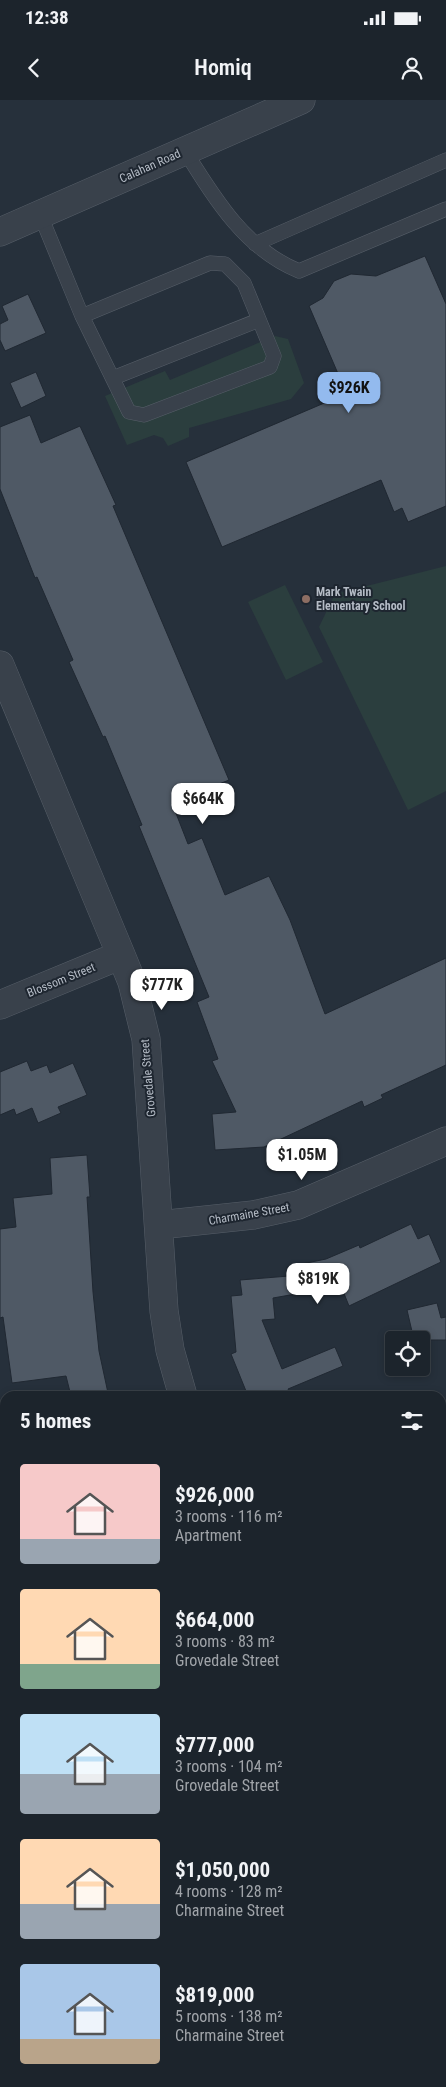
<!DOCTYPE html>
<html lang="en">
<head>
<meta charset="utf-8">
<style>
	:root { --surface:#1c242c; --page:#252c34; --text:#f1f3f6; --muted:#a0a4a9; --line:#3a4148; --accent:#93baee }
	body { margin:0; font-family:"Roboto Condensed",sans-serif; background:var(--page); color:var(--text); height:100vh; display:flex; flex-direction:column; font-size:19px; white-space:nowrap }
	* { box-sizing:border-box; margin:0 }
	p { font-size:16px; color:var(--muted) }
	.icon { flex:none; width:28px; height:28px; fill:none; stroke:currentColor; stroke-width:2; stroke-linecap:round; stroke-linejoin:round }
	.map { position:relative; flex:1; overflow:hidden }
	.details { position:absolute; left:0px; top:1291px; width:446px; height:696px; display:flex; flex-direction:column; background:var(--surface); border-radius:15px 15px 0 0; box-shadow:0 2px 8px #0003,0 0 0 1px var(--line) }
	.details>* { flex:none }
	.tools { position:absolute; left:385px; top:1231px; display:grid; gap:10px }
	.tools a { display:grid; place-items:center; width:45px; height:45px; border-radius:5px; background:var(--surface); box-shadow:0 2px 8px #0003,0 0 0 1px var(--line); font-size:25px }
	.price { position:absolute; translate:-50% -42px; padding:0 11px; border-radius:10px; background:#fff; color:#222; font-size:16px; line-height:32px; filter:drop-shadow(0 1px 2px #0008) }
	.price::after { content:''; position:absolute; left:50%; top:30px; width:15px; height:11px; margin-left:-8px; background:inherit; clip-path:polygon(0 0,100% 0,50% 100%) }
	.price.on { background:var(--accent); color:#111 }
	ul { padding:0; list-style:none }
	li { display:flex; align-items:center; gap:15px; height:125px; padding:0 20px }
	li span { display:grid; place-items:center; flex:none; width:140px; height:100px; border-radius:5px; color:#555 }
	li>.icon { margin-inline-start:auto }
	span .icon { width:60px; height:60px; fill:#fffc; stroke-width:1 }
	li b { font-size:21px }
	h2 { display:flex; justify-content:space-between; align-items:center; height:60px; padding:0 20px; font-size:21px }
	.status { display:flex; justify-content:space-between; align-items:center; height:35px; padding:0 25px; background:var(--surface); direction:ltr }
	.status svg { height:14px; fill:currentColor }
	header { display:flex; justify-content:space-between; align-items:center; height:65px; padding:0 20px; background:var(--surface); font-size:22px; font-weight:600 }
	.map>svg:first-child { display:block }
	.green { fill:#2b3e3e }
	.building { fill:#4f5965; stroke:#202832 }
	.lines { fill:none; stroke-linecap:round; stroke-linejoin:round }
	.service-casing { stroke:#575f69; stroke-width:15 }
	.minor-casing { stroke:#575f69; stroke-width:29 }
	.tertiary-casing { stroke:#575f69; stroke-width:29 }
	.service { stroke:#39414b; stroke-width:14 }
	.minor { stroke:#39414b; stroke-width:28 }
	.tertiary { stroke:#39414b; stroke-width:28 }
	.education-dot { fill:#8d6e63; stroke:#1e2630; stroke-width:2 }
	.labels { text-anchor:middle; stroke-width:4; stroke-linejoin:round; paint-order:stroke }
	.street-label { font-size:12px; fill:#b5bcc6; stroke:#1e2630 }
	.poi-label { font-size:12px; font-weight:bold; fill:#b5bcc6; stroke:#1e2630; text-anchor:start }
</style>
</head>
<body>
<div class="status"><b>12:38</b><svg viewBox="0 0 49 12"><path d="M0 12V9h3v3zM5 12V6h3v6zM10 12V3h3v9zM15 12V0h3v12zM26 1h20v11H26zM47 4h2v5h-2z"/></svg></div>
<header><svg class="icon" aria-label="back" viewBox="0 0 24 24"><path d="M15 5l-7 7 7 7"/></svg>Homiq<svg class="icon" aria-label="person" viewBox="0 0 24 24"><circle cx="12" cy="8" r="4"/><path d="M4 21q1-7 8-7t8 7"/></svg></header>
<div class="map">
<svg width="446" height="1987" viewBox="0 0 446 1987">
	<rect width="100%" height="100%" fill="#26303b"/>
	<path class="green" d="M275,236L288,239L304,283L291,299L189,328V337L168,346L163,338L154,335L127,345L105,296L165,271L170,280Z
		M446,466V691L408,710L319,527L335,494Z
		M285,485L323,562L286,580L248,502Z"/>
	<path class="building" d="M425,156L446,204V406L408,422L402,408L394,412L381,380L222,447L186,362L343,295L339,284L342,283L309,206L323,198L334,181L351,174L376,176Z
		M28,194L46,233L5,251L0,240V224L8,220L2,206Z
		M36,272L46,296L21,308L10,283Z
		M30,315L41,343L80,326L116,405L113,406L229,680L172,703L188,744L202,738L225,795L269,776L290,820L325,914L446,858V965L381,995L383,998L364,1007L362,1001L264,1047L215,1050L212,1014L236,1012L212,961L218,959L197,902L209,897L139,726L142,725L105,636L103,637L69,562L73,560L37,477L35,478L0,389V327Z
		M27,961L31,971L47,965L50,973L73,963L87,995L58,1007L61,1013L38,1023L32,1008L16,1015L14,1009L0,1015V972Z
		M87,1055L90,1097H87L93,1192L99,1251L108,1293L95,1296H71L66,1276L12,1283L3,1217L0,1218V1129L16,1127L13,1098L52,1094L50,1058Z
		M411,1124L418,1139L429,1134L441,1162L349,1206L341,1186L273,1198L275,1219L262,1220L282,1269L335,1247L343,1266L288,1289L291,1296H248L231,1254L236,1252L231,1196L242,1195L240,1180L289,1176L287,1167L326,1159L359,1145L360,1148Z
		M437,1203L441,1218L446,1217V1240H414L407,1210Z"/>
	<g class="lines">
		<g class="service-casing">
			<path id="service" d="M185,51C215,99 245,149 299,171L446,109
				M40,114L82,216L129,312L144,315L270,267L274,256L244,183L225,164L210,163L82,216
				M255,144L446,60
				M113,278L259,220
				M113,1982L115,1987
				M416,1982L418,1987
				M181,1987L191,1982"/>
		</g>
		<g class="minor-casing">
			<path id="minor" d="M0,132L301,0
				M0,565L121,855L132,882L146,939L164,1211L170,1250L183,1296
				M0,905L121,855
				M159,1125L253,1115L298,1105L446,1041
				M0,1767L5,1779"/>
		</g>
		<g class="tertiary-casing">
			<path id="tertiary" d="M441,1711L446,1709
				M0,1898L5,1895"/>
		</g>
		<use href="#service" class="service"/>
		<use href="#minor" class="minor"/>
		<use href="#tertiary" class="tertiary"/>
	</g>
	<circle class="education-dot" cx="306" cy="499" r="5"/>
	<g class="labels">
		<g class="street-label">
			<text transform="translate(150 66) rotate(-24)" y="4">Calahan Road</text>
			<text transform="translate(61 880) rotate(-22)" y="4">Blossom Street</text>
			<text transform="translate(148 978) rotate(-95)" y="4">Grovedale Street</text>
			<text transform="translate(249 1114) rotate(-10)" y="4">Charmaine Street</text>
		</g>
		<g class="poi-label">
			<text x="316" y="496">Mark Twain<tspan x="316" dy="14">Elementary School</tspan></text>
		</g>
	</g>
</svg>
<div class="tools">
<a><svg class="icon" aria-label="locate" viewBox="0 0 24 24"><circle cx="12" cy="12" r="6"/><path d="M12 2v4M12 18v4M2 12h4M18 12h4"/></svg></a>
</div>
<b class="price on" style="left:349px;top:314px">$926K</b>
<b class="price" style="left:203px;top:725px">$664K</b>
<b class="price" style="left:162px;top:911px">$777K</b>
<b class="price" style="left:302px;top:1081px">$1.05M</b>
<b class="price" style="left:318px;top:1205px">$819K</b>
<section class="details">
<h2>5 homes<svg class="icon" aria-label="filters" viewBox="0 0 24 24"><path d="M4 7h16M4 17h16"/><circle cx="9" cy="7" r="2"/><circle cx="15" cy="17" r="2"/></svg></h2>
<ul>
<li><span style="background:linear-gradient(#f6c9c9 75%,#9aa5b1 0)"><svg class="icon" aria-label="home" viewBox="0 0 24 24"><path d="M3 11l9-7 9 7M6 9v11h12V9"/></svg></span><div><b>$926,000</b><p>3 rooms · 116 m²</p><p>Apartment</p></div></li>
<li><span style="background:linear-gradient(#ffd9b3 75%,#7fa58c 0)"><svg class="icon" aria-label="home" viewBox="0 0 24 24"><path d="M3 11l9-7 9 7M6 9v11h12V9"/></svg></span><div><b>$664,000</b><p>3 rooms · 83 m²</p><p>Grovedale Street</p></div></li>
<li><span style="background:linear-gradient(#bfe0f5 60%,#9aa5b1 0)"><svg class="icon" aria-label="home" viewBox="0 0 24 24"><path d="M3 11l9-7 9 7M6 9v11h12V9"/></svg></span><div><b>$777,000</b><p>3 rooms · 104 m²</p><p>Grovedale Street</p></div></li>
<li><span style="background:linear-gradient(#ffd9b3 65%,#9aa5b1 0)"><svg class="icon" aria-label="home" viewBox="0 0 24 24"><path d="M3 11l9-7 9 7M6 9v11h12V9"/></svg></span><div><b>$1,050,000</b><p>4 rooms · 128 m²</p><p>Charmaine Street</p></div></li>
<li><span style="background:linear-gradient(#a9c7e8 75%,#b9a48a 0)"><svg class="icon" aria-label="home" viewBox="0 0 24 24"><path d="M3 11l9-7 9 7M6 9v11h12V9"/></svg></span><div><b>$819,000</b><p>5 rooms · 138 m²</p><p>Charmaine Street</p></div></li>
</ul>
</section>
</div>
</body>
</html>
